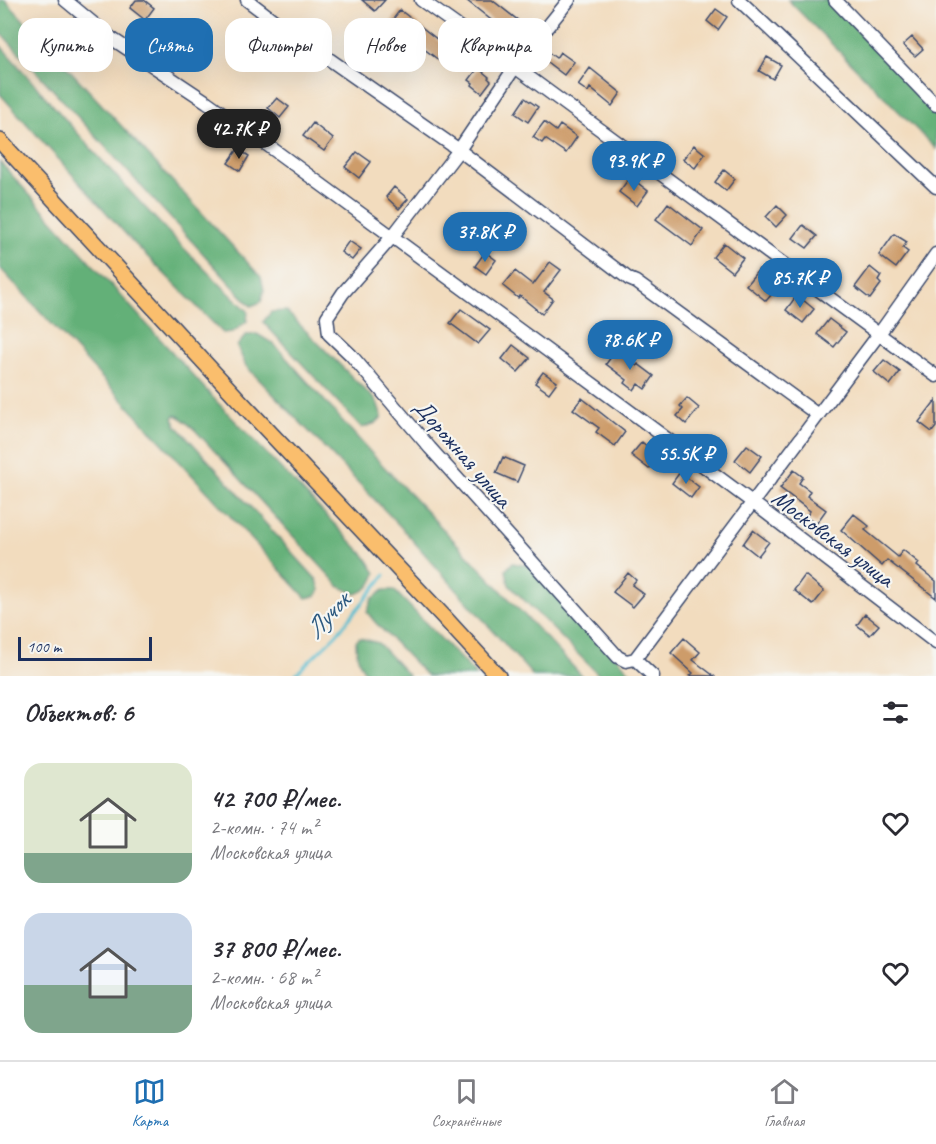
<!DOCTYPE html>
<html lang="ru">
<head>
<meta charset="utf-8">
<style>
	:root { --surface:#fff; --page:#f2f2f3; --text:#2b2b33; --muted:#7c7c81; --line:#e1e1e2; --accent:#1f6fb2 }
	body { margin:0; font-family:Caveat,sans-serif; background:var(--page); color:var(--text); height:100vh; display:flex; flex-direction:column; font-size:22px; white-space:nowrap }
	* { box-sizing:border-box; margin:0 }
	p { font-size:20px; color:var(--muted) }
	.icon { flex:none; width:33px; height:33px; fill:none; stroke:currentColor; stroke-width:2; stroke-linecap:round; stroke-linejoin:round }
	.map { position:relative; height:676px; overflow:hidden }
	.details { display:flex; flex-direction:column; background:var(--surface); flex:1 }
	.details>* { flex:none }
	.guide { position:absolute; left:18px; top:18px; width:600px; height:54px; display:flex; gap:12px }
	.scale { position:absolute; left:18px; bottom:15px; width:134px; box-sizing:border-box; padding-left:6px; border:3px solid #1b2f5e; border-top:0; font-size:16px; line-height:21px; white-space:nowrap; color:#1b2f5e; -webkit-text-stroke:4px #f6f6f2; paint-order:stroke }
	.price { position:absolute; translate:-50% -51px; padding:0 14px; border-radius:21px; background:var(--accent); color:#fff; font-size:20px; line-height:39px; filter:drop-shadow(0 2px 3px #0008) }
	.price::after { content:''; position:absolute; left:50%; top:36px; width:18px; height:14px; margin-left:-9px; background:inherit; clip-path:polygon(0 0,100% 0,50% 100%) }
	.price.active { background:#222; color:#fff }
	ul { padding:0; list-style:none }
	li { display:flex; align-items:center; gap:18px; height:150px; padding:0 24px }
	li span { display:grid; place-items:center; flex:none; width:168px; height:120px; border-radius:18px; color:#555 }
	li>.icon { margin-inline-start:auto }
	span .icon { width:72px; height:72px; fill:#fffc; stroke-width:1 }
	li b { font-size:26px }
	h2 { display:flex; justify-content:space-between; align-items:center; height:72px; padding:0 24px; font-size:26px }
	.tag { padding:0 21px; border-radius:18px; background:var(--surface); box-shadow:0 6px 24px #0002; font-size:21px; line-height:54px }
	.tag.active { background:var(--accent); color:#fff }
	.tabs { display:flex; justify-content:space-around; align-items:center; height:84px; border-top:2px solid var(--line); background:var(--surface); font-size:16px; color:var(--muted) }
	.tabs a { display:grid; justify-items:center; gap:3px }
	.tabs .active { color:var(--accent) }
	.map>svg:first-child { display:block }
	.forest { fill:#63b078; stroke:#3f706b; stroke-width:1.5 }
	.lines { fill:none; stroke-linecap:round; stroke-linejoin:round }
	.stream { stroke:#53bccf; stroke-width:3 }
	.building { fill:#cd9c6b }
	.minor-casing { stroke:#3b496c; stroke-width:15 }
	.major-casing { stroke:#3b496c; stroke-width:18 }
	.minor { stroke:#fff; stroke-width:12 }
	.major { stroke:#fabe6d; stroke-width:15 }
	.labels { text-anchor:middle; stroke-width:4.5; stroke-linejoin:round; paint-order:stroke }
	.street-label { font-size:24px; fill:#1b2f5e; stroke:#f6f6f2 }
	.water-label { font-size:26px; font-style:italic; fill:#2c5980; stroke:#f6f6f2 }
</style>
</head>
<body>
<div class="map">
<svg width="936" height="676" viewBox="0 0 936 676">
	<rect width="100%" height="100%" fill="#f6f6f2"/>
	<filter id="ink" filterUnits="userSpaceOnUse"><feTurbulence type="fractalNoise" baseFrequency=".0167" numOctaves="2"/><feDisplacementMap in="SourceGraphic" scale="12" xChannelSelector="R" yChannelSelector="G"/><feConvolveMatrix kernelMatrix="1 2 1 2 8 2 1 2 1" color-interpolation-filters="sRGB"/></filter>
	<filter id="wash" filterUnits="userSpaceOnUse"><feTurbulence type="fractalNoise" baseFrequency=".008" numOctaves="4" result="noise"/><feDisplacementMap in="SourceGraphic" scale="24" xChannelSelector="R" yChannelSelector="G"/><feGaussianBlur stdDeviation="1.35" result="paint"/><feColorMatrix in="noise" values="0 0 0 0 0 0 0 0 0 0 0 0 0 0 0 0 0 1.4 0 .05"/><feComposite in="paint" operator="in"/></filter>
	<g filter="url(#wash)">
		<rect width="100%" height="100%" fill="#f2dcbe"/>
		<path class="forest" d="M0,0H5L261,277L264,290L261,302L251,306L0,32Z
			M788,0H829L936,111V149Z
			M0,45C80,136 159,228 248,311L247,321L233,332L223,333L131,240L0,94Z
			M0,162L218,403L365,556L376,573C372,585 368,590 356,594L340,587L195,430L180,417L175,415L173,418L176,425L317,580L320,590L316,596L306,598L0,268Z
			M286,311L377,402L382,417L376,423L362,428L263,322L271,312Z
			M257,334L274,344L373,455L582,676H533L399,525L246,366L237,346L246,335Z
			M512,563L532,566L634,676H600L509,585L506,570Z
			M384,590H394L477,676H427L375,622L367,612L372,599Z
			M360,638L378,643L409,676H369C359,667 356,655 356,641Z"/>
		<g class="lines">
			<path class="stream" d="M294,676L336,635L385,575"/>
		</g>
		<g id="blocks">
			<path class="building" d="M136,0H144L154,8L145,20L130,8Z
				M362,0H385L375,11Z
				M466,0H492L524,25L514,38Z
				M716,9L727,17L718,30L707,21Z
				M400,10L453,52L444,64L390,23Z
				M912,37L923,49L915,56L903,45Z
				M548,52L556,58L560,52L574,62L564,75L543,59Z
				M767,57L781,65L773,79L759,71Z
				M478,68L489,77L488,78L491,81L482,93L472,85L473,83L469,80Z
				M590,68L621,93L612,106L590,88L588,92L578,85Z
				M277,98L289,107L280,118L268,108Z
				M525,98L538,107L528,122L515,113Z
				M544,122L556,131L560,125L577,137L566,153L545,139L542,143L533,137Z
				M313,123L333,139L324,151L303,136Z
				M694,145L705,154L695,168L683,159Z
				M238,149L249,156L240,171L228,163Z
				M357,152L371,162L359,178L345,167Z
				M724,170L735,179L726,191L715,182Z
				M630,177L648,191L637,206L619,192Z
				M394,187L408,199L399,209L386,197Z
				M668,203L703,230L692,246L656,219Z
				M777,205L787,215L776,227L766,217Z
				M803,225L817,236L807,248L793,238Z
				M894,234L907,242L903,248L908,252L896,268L879,255Z
				M349,241L361,249L352,260L341,252Z
				M724,243L743,258L732,272L713,257Z
				M485,252L496,260L486,274L475,266Z
				M550,262L561,270L544,292L553,299L542,314L520,296L518,298L503,286L515,271L533,285Z
				M870,267L881,276L878,281L881,284L870,299L855,287Z
				M759,269L769,277L767,280L777,288L766,301L746,285Z
				M797,295L814,309L803,323L786,310Z
				M461,309L490,330L478,344L450,323Z
				M829,319L846,332L834,347L817,334Z
				M513,345L530,358L518,372L502,359Z
				M616,350L637,366L638,364L654,376L645,389L638,384L634,390L625,383L627,380L606,364Z
				M884,360L900,372L890,385L874,372Z
				M543,372L557,382L549,393L535,383Z
				M582,398L625,432L615,446L596,432L599,428L573,409Z
				M687,398L699,408L686,424L677,416L683,409L680,406Z
				M936,400V427L932,432L919,422Z
				M642,442L659,457L649,469L631,455Z
				M747,445L762,456L750,472L735,460Z
				M503,457L524,466L517,482L496,473Z
				M794,470L803,477L799,483L810,491L807,496L826,510L816,524L806,517L810,511L780,488Z
				M680,472L699,487L691,498L672,483Z
				M854,514L869,526L865,530L898,557L903,550L919,563L917,566L936,581V598L887,560L882,566L841,530Z
				M753,530L769,542L758,556L743,544Z
				M628,573L636,580L632,585L644,594L633,607L613,592Z
				M805,575L824,591L813,605L794,590Z
				M865,614L879,625L870,635L857,625Z
				M684,638L700,652L693,660L714,676H690L693,673L671,653Z"/>
		</g>
	</g>
	<g filter="url(#ink)">
		<use href="#blocks" fill-opacity="0" stroke="#3b496c" stroke-width="1.5"/>
		<g class="lines">
			<g class="minor-casing">
				<path id="minor" d="M65,0L111,38L207,102L266,144L616,401L752,502L936,643
					M247,0L276,22L459,150L629,279L636,282L818,415
					M421,0L515,67L936,376
					M569,0L515,67L459,150L392,237L343,293L327,317L329,334L351,355L430,448L618,657L626,661L635,659L653,676
					M739,0L936,187
					M835,0L936,105
					M635,659L879,334L936,254"/>
			</g>
			<g class="major-casing">
				<path id="major" d="M0,141L240,401L443,616L498,676"/>
			</g>
			<use href="#minor" class="minor"/>
			<use href="#major" class="major"/>
		</g>
	</g>
	<g class="labels">
		<g class="street-label">
			<text transform="translate(463 453) rotate(49)" y="8">Дорожная улица</text>
			<text transform="translate(833 538) rotate(37)" y="8">Московская улица</text>
		</g>
		<g class="water-label">
			<text transform="translate(327 615) rotate(-48)" y="9">Лучок</text>
		</g>
	</g>
</svg>
<div class="scale">100 m</div>
<b class="price active" style="left:239px;top:160px">42.7K ₽</b>
<b class="price" style="left:634px;top:192px">93.9K ₽</b>
<b class="price" style="left:485px;top:263px">37.8K ₽</b>
<b class="price" style="left:800px;top:309px">85.7K ₽</b>
<b class="price" style="left:630px;top:371px">78.6K ₽</b>
<b class="price" style="left:686px;top:485px">55.5K ₽</b>
<div class="guide">
<a class="tag">Купить</a>
<a class="tag active">Снять</a>
<a class="tag">Фильтры</a>
<a class="tag">Новое</a>
<a class="tag">Квартира</a>
</div>
</div>
<section class="details">
<h2>Объектов: 6<svg class="icon" aria-label="filters" viewBox="0 0 24 24"><path d="M4 7h16M4 17h16"/><circle cx="9" cy="7" r="2"/><circle cx="15" cy="17" r="2"/></svg></h2>
<ul>
<li><span style="background:linear-gradient(#dfe7d0 75%,#7fa58c 0)"><svg class="icon" aria-label="home" viewBox="0 0 24 24"><path d="M3 11l9-7 9 7M6 9v11h12V9"/></svg></span><div><b>42 700 ₽/мес.</b><p>2-комн. · 74 m²</p><p>Московская улица</p></div><svg class="icon" aria-label="heart" viewBox="0 0 24 24"><path d="M12 20l-8-8c-3-5 5-10 8-4 3-6 11-1 8 4z"/></svg></li>
<li><span style="background:linear-gradient(#c9d6e8 60%,#7fa58c 0)"><svg class="icon" aria-label="home" viewBox="0 0 24 24"><path d="M3 11l9-7 9 7M6 9v11h12V9"/></svg></span><div><b>37 800 ₽/мес.</b><p>2-комн. · 68 m²</p><p>Московская улица</p></div><svg class="icon" aria-label="heart" viewBox="0 0 24 24"><path d="M12 20l-8-8c-3-5 5-10 8-4 3-6 11-1 8 4z"/></svg></li>
</ul>
</section>
<nav class="tabs">
<a class="active"><svg class="icon" aria-label="map" viewBox="0 0 24 24"><path d="M3 6l6-2 6 2 6-2v14l-6 2-6-2-6 2zM9 4v14M15 6v14"/></svg>Карта</a>
<a><svg class="icon" aria-label="saved" viewBox="0 0 24 24"><path d="M7 4h10v16l-5-4-5 4z"/></svg>Сохранённые</a>
<a><svg class="icon" aria-label="home" viewBox="0 0 24 24"><path d="M3 11l9-7 9 7M6 9v11h12V9"/></svg>Главная</a>
</nav>
</body>
</html>
